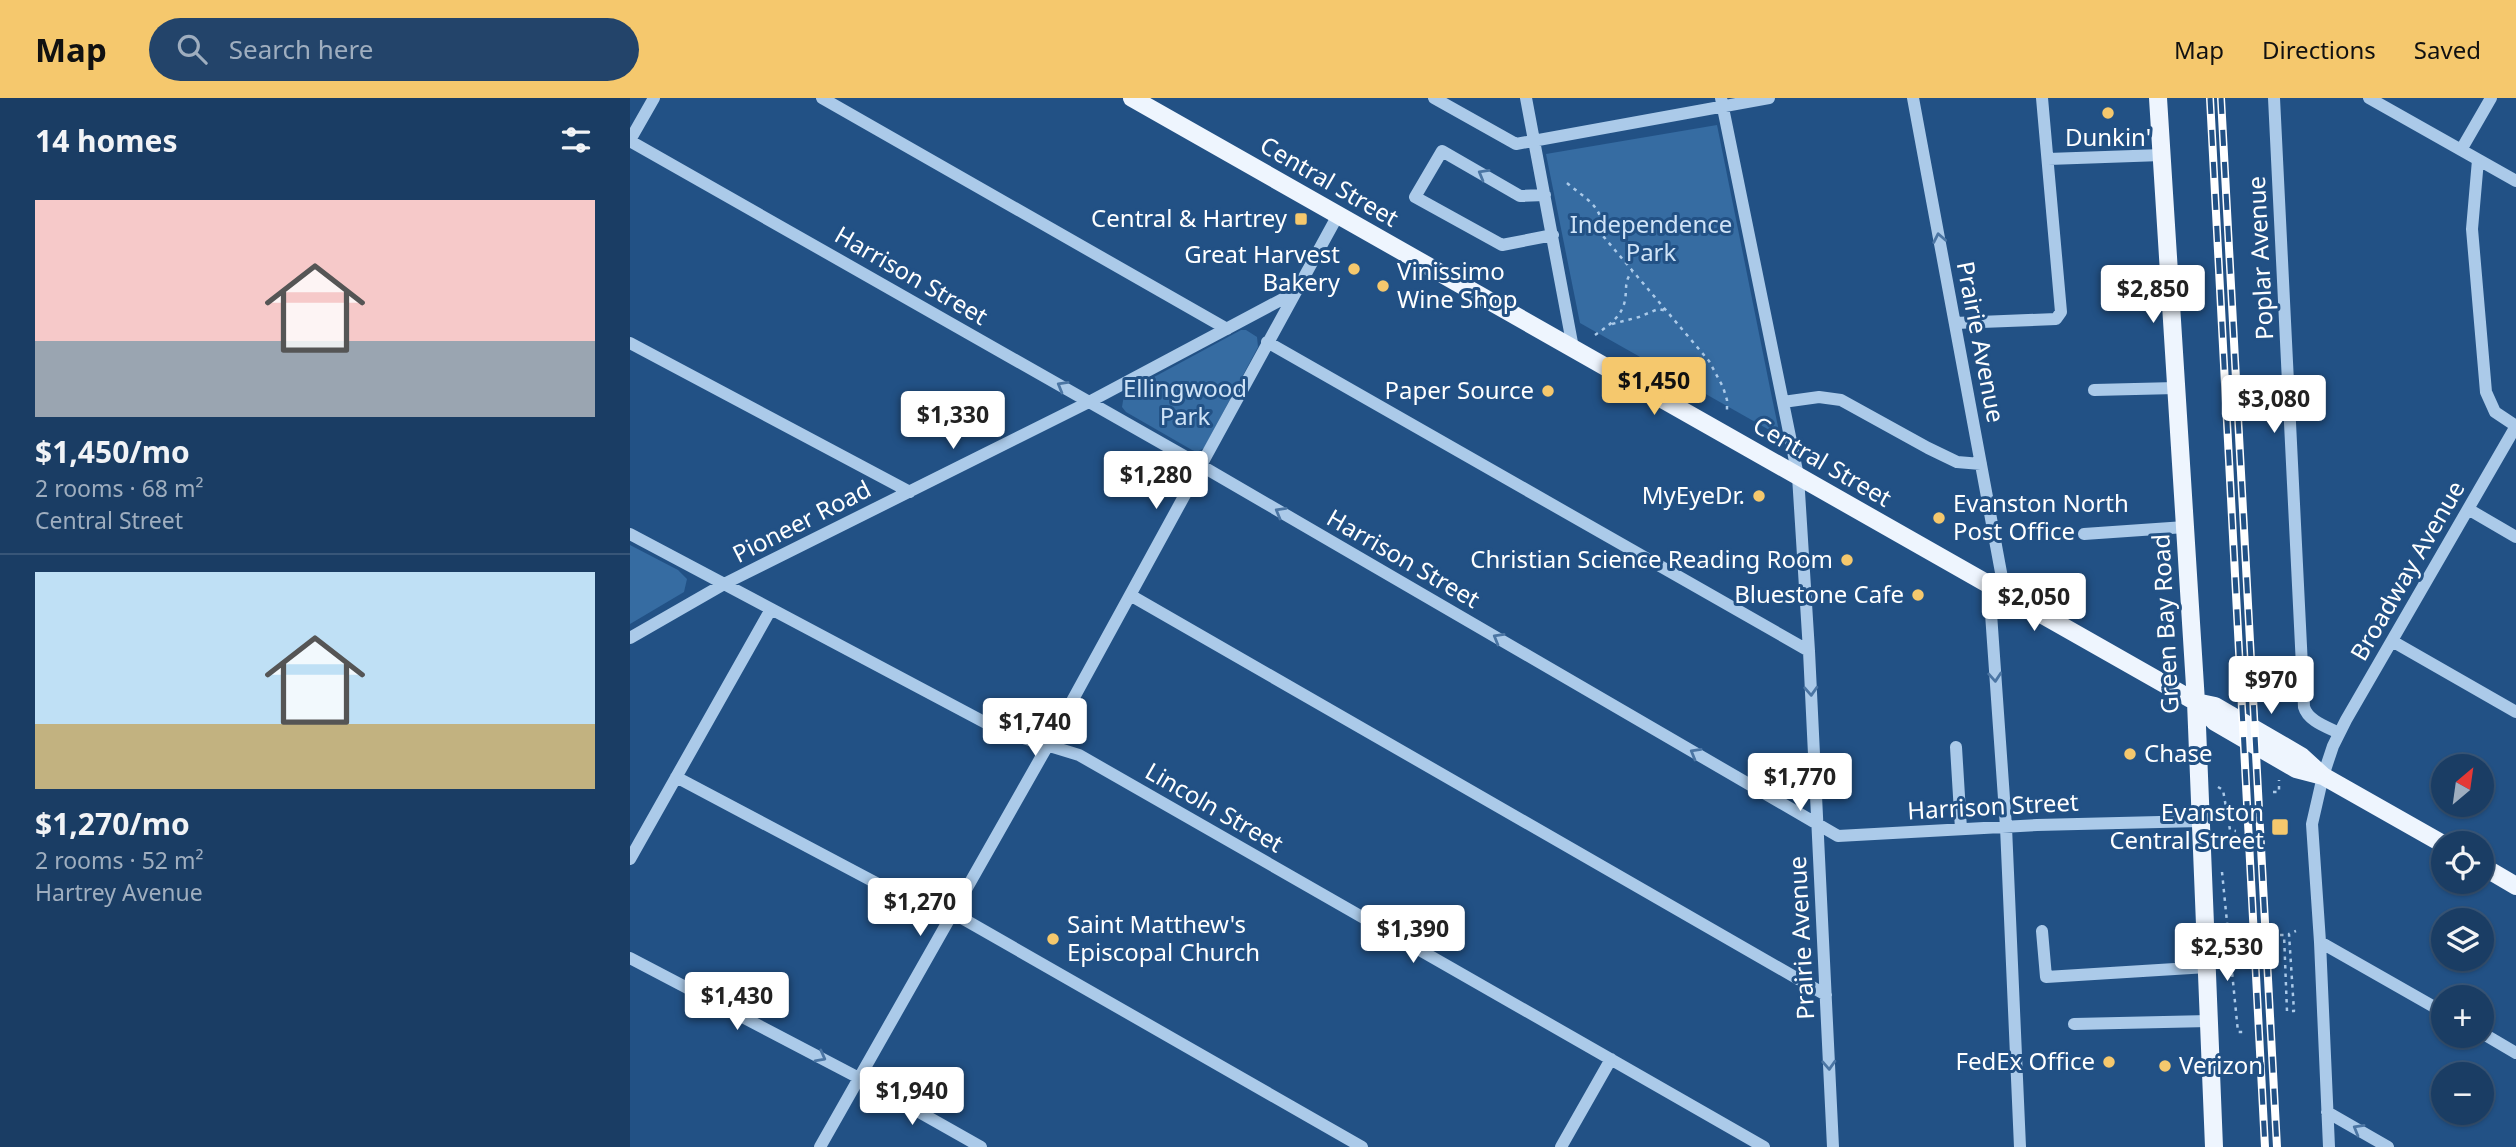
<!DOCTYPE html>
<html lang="en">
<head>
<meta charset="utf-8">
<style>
	:root { --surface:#1a3d64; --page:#23446a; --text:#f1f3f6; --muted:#9faebf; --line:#385678; --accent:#f5c86d }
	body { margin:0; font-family:"Noto Sans",sans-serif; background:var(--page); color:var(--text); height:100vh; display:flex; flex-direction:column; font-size:26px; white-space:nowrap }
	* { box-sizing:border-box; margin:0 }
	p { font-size:23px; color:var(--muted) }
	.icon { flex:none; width:38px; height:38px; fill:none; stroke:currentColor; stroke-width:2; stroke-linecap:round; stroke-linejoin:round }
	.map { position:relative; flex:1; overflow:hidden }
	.panel { display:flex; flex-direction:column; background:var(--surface); width:630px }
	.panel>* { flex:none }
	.needle { width:46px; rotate:29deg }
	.fabs { position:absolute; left:1801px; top:656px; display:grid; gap:14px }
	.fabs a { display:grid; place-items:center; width:63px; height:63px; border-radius:50%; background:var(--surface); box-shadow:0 2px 5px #0004,0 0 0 2px var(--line); font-size:35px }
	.price { position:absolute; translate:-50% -60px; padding:0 16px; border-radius:7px; background:#fff; color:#222; font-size:23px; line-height:46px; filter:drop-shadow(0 2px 4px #0008) }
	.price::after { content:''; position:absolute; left:50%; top:42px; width:21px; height:16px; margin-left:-10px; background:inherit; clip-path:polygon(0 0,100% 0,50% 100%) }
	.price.selected { background:var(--accent); color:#111 }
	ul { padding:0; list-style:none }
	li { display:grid; align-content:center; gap:14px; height:371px; padding:0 35px }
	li+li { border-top:2px solid var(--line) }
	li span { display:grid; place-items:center; height:217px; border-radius:0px; color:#555 }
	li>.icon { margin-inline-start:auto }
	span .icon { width:126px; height:126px; fill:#fffc; stroke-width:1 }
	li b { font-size:30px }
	h2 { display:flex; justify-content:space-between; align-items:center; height:84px; padding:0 35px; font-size:30px }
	header { display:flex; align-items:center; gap:42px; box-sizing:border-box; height:98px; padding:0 35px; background:var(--accent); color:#111 }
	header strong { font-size:33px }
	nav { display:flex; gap:38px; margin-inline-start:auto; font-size:24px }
	.search { width:490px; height:63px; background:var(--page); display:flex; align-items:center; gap:18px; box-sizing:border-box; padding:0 24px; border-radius:38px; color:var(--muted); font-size:26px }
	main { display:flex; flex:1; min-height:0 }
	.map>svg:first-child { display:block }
	.green { fill:#366ca2 }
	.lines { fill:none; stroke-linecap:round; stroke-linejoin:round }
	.path { stroke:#abcae9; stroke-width:2.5; stroke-dasharray:3.5 5; stroke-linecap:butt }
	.minor { stroke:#abcae9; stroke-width:12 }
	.major { stroke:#eef5fe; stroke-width:18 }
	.rail-casing { stroke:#fff; stroke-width:8 }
	.rail { stroke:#225185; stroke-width:5; stroke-dasharray:16; stroke-linecap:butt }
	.oneway { stroke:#4b75a3 }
	.poi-dot { fill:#f5c86d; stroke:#225185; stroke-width:2.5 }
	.labels { text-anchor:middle; stroke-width:6; stroke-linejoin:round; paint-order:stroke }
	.poi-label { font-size:24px; fill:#fff; stroke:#225185; text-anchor:end }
	.street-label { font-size:24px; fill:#fff; stroke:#225185 }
	.park-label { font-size:24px; fill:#cfe3f7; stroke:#225185 }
</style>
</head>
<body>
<header>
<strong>Map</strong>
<div class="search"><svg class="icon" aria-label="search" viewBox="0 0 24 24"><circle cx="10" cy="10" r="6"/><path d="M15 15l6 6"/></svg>Search here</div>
<nav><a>Map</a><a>Directions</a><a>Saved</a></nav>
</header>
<main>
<section class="panel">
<h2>14 homes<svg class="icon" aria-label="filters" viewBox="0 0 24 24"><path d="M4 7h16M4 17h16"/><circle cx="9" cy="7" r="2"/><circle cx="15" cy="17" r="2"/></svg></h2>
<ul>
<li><span style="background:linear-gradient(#f6c9c9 65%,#9aa5b1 0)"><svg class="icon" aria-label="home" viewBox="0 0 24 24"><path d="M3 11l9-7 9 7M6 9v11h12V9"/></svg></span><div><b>$1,450/mo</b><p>2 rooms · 68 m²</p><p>Central Street</p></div></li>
<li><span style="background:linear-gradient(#bfe0f5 70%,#c2b280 0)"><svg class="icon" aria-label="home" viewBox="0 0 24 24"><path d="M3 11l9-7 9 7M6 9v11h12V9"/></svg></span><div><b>$1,270/mo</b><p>2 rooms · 52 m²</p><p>Hartrey Avenue</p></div></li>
</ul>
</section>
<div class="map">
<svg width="1886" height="1049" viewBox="0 0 1886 1049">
	<rect width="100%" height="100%" fill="#225185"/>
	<path class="green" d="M1087,27L1142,300L1150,338L950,225L916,56Z
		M611,232H616L627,239L628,249L574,350L567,354L562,352L496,314L492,309L494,297L500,292Z
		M0,447L48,472L57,481L54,494L0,526Z"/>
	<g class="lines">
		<path class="path" d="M937,85C958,103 973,107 973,138L1079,263L1093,289L1097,302V315
			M982,226L1009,219L1028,211L1038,213
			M965,237C978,228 992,219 995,202C997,191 994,183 1002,174
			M1588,689L1593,692L1600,732L1606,733
			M1643,694H1649V682
			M1592,774L1608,934H1617
			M1650,837H1654L1657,913H1664L1659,836L1666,833"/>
		<path class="minor" d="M192,0L597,231
			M804,0L886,46L1139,0
			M896,0L943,250
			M1091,0L1168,378L1179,553L1203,1049
			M1283,0L1375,496
			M1644,0L1674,609C1678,623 1697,629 1709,635
			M1739,0L1886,83
			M0,42L24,0
			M0,43L570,367L1208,738L1407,727L1571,723
			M1831,52L1861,0
			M1418,61L1532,57
			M1848,62L1842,131L1856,294L1865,314L1886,328
			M915,97L890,98L812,53L785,99L872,147L923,137
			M1325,225L1426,221L1431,214L1412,0
			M637,244L1179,553
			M0,245L280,394
			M1464,292L1546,290
			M1153,304L1189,299L1211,302L1298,350L1327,364L1351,366
			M1838,411L1886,439
			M0,436L371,633L449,657L1134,1049
			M1454,436L1555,429
			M1359,487L1376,729L1390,1049
			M500,497L1196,897
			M0,540L94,486L459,304L662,196
			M1762,543L1886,614
			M1326,649L1331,731
			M46,679L318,823
			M0,761L141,511
			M323,815L732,1049
			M1412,833L1416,879L1577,869
			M1690,844L1813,914
			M0,860L229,980L351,1049
			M1444,926L1579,923
			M1852,935L1886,955
			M1697,1014L1758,1049
			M190,1049L418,647L708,117
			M931,1049L981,961
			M1699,1049L1690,844L1682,726L1693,678L1703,648L1716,622L1886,328"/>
		<path class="major" d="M502,0L1566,604L1585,624L1666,671L1693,678
			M1528,0L1566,604L1584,1049
			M1566,604L1585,608L1671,658L1693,678L1813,746
			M1852,768L1886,788"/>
		<g class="rail-casing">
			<path id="rail" d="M1580,0L1635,1049
				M1591,0L1647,1049"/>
		</g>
		<use href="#rail" class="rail"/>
	</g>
	<defs><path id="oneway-chevron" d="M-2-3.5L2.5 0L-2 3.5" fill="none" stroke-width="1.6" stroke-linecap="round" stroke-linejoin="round" transform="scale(1.75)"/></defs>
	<g class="oneway">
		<use href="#oneway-chevron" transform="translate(853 76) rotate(-150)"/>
		<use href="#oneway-chevron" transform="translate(1309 140) rotate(-101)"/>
		<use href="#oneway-chevron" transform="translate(432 288) rotate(-150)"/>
		<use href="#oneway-chevron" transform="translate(650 414) rotate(-150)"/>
		<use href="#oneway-chevron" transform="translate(868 540) rotate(-150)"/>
		<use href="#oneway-chevron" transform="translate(1365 579) rotate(86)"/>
		<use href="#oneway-chevron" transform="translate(1181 593) rotate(87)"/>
		<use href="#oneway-chevron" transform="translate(1065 655) rotate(-150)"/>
		<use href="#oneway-chevron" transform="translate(191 959) rotate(28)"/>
		<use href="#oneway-chevron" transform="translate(1199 967) rotate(87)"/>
		<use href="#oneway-chevron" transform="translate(1728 1031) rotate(-150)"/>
	</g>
	<g class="poi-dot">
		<circle cx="1478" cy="15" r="7"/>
		<rect x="664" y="114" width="14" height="14" rx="3.5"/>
		<circle cx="724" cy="171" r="7"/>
		<circle cx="753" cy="188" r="7"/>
		<circle cx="918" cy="293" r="7"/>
		<circle cx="1129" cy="398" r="7"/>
		<circle cx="1309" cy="420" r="7"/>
		<circle cx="1217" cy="462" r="7"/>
		<circle cx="1288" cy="497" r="7"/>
		<circle cx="1500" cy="656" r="7"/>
		<rect x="1641" y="720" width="18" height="18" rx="3.5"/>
		<circle cx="423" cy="841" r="7"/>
		<circle cx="1479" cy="964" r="7"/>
		<circle cx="1535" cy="968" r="7"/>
	</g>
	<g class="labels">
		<g class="poi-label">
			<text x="1478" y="48" text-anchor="middle">Dunkin'</text>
			<text x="657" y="129">Central &amp; Hartrey</text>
			<text x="710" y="165">Great Harvest<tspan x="710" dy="28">Bakery</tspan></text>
			<text x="767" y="182" text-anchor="start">Vinissimo<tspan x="767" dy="28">Wine Shop</tspan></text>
			<text x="904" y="301">Paper Source</text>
			<text x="1115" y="406">MyEyeDr.</text>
			<text x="1323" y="414" text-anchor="start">Evanston North<tspan x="1323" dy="28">Post Office</tspan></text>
			<text x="1203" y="470">Christian Science Reading Room</text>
			<text x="1274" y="505">Bluestone Cafe</text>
			<text x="1514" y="664" text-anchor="start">Chase</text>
			<text x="1634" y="723">Evanston<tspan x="1634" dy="28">Central Street</tspan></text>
			<text x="437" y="835" text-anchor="start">Saint Matthew's<tspan x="437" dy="28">Episcopal Church</tspan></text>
			<text x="1465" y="972">FedEx Office</text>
			<text x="1549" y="976" text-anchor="start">Verizon</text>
		</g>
		<g class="street-label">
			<text transform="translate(699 84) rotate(30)" y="8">Central Street</text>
			<text transform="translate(1631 160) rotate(-93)" y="8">Poplar Avenue</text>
			<text transform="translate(281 178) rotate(30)" y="8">Harrison Street</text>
			<text transform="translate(1350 244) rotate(79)" y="8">Prairie Avenue</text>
			<text transform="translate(1192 364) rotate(30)" y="8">Central Street</text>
			<text transform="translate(172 424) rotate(-27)" y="8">Pioneer Road</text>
			<text transform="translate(773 461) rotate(30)" y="8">Harrison Street</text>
			<text transform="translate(1778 473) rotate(-60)" y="8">Broadway Avenue</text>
			<text transform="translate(1536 526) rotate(-93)" y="8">Green Bay Road</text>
			<text transform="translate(1363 709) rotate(-3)" y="8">Harrison Street</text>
			<text transform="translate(584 710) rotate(30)" y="8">Lincoln Street</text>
			<text transform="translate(1172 840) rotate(-93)" y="8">Prairie Avenue</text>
		</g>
		<g class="park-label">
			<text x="1021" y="135">Independence<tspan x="1021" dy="28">Park</tspan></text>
			<text x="555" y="299">Ellingwood<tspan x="555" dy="28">Park</tspan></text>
		</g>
	</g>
</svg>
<div class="fabs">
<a><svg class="needle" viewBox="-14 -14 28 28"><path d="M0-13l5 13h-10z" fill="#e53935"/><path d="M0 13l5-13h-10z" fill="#9faebf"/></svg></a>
<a><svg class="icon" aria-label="locate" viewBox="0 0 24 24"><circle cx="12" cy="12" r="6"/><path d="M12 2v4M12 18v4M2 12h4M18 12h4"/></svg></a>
<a><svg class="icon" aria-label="layers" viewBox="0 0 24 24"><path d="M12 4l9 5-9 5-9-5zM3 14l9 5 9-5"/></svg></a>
<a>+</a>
<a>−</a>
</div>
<b class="price" style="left:1523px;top:227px">$2,850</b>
<b class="price selected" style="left:1024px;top:319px">$1,450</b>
<b class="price" style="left:1644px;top:337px">$3,080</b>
<b class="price" style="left:323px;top:353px">$1,330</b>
<b class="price" style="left:526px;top:413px">$1,280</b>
<b class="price" style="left:1404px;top:535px">$2,050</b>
<b class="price" style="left:1641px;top:618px">$970</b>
<b class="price" style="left:405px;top:660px">$1,740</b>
<b class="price" style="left:1170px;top:715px">$1,770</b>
<b class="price" style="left:290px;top:840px">$1,270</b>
<b class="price" style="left:783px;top:867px">$1,390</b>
<b class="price" style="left:1597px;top:885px">$2,530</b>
<b class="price" style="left:107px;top:934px">$1,430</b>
<b class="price" style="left:282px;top:1029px">$1,940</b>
</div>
</main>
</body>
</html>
